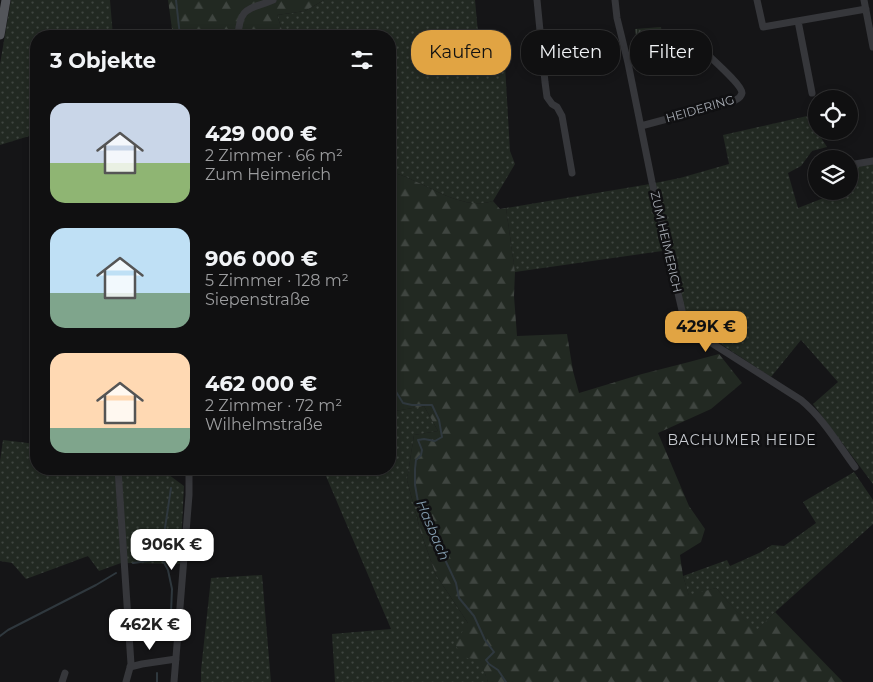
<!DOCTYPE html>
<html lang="de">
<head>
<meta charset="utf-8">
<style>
	:root { --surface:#101011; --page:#1e1e1f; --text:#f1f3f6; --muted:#9c9d9f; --line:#303031; --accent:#e1a443 }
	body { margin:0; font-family:Montserrat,sans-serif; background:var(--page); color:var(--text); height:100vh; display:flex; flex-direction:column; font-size:19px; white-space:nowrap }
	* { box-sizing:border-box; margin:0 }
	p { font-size:16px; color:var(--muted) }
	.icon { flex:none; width:28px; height:28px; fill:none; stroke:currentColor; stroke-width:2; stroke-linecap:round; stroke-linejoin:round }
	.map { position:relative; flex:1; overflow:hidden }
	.side { position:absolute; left:30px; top:30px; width:366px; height:445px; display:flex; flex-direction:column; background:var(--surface); border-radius:20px; box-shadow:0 2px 8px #0003,0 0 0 1px var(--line) }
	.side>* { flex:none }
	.hud { position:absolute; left:411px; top:30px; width:386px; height:45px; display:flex; gap:10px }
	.fabs { position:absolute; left:808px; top:90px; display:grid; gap:10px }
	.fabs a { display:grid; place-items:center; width:50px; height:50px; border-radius:50%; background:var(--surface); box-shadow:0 2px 8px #0003,0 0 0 1px var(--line); font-size:25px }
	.price { position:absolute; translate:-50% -42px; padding:0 11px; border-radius:10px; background:#fff; color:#222; font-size:16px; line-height:32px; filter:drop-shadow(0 1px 2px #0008) }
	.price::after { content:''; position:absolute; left:50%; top:30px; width:15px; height:11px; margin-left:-8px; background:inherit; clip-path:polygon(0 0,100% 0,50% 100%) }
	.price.current { background:var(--accent); color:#111 }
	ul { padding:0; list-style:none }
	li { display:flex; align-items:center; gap:15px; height:125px; padding:0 20px }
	li span { display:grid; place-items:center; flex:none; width:140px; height:100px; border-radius:15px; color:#555 }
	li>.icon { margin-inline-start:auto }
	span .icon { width:60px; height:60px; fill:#fffc; stroke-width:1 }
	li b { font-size:21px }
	h2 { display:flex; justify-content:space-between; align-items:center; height:60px; padding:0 20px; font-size:21px }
	.chip { padding:0 18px; border-radius:20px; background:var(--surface); box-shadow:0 2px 8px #0003,0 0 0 1px var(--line); font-size:18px; line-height:45px }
	.chip.current { background:var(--accent); color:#111 }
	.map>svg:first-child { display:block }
	.grass { fill:url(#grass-dots) }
	.forest { fill:url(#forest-firs) }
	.park { fill:url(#park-tufts) }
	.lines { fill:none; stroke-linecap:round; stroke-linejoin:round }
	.stream { stroke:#2f383e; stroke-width:2 }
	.minor { stroke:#36373b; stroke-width:7 }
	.major { stroke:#53555a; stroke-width:9 }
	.labels { text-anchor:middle; stroke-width:5; stroke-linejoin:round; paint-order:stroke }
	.street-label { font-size:12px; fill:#a8adb5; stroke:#101012 }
	.neighbourhood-label { font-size:14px; letter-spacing:1px; fill:#c9ccd2; stroke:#101012 }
	.water-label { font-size:14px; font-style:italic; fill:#829bad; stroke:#101012 }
</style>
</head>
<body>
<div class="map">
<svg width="873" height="682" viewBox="0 0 873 682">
	<defs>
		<pattern id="grass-dots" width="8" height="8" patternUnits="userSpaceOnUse" patternTransform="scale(1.25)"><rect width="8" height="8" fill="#222922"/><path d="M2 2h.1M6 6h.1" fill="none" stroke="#3f4540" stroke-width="1.8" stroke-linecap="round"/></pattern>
		<pattern id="forest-firs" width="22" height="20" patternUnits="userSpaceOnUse" patternTransform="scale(1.25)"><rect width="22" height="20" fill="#222922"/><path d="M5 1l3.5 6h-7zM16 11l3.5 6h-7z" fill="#3f4540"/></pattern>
		<pattern id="park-tufts" width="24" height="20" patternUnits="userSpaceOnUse" patternTransform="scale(1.25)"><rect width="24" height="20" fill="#222922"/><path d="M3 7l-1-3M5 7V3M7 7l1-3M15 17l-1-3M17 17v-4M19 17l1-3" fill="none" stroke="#3f4540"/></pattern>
	</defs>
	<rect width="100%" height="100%" fill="#151517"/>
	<path class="grass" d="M11,0H110L113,36H36V134L0,145V64Z
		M324,0H475L481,65H505L510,151L515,164L493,201C458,212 423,179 390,172V36H284L277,15L305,11Z
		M807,116L827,147L812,151L801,166L788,173L798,208L839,192V191H849V168L873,163V484L813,404L838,382L801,340L771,377L692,325L683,308L655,183L680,178L729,164L723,135Z
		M650,184L662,251L515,272L506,208Z
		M424,406L438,431L414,435L407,480L421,533L436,575L468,623L488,682H335L332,634L391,629L323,469H390V415L395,411Z
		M3,440L36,444V469H115L121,563L99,571L88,556L26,579L12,563L0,561V461Z
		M121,469H161L184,486L180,564L126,563Z
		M854,472L873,500V524L775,612L755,633L716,588L689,596L683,576L727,560L730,566L759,553L772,545L784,546L816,523L803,502Z
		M262,575L271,682H201V670L211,578Z"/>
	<path class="forest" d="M168,0H324L305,11L277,15L284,36H173Z
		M390,172C423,179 458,212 493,201L500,209L506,208L515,272L514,296L517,336L567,334L573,371L579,393L642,374L689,362L719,354L742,383L711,409L658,433L689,506L705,529L701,542L680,555L683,576L689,595L716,588L755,632L775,612L843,682H488L480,660L461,657L455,643L468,623L436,575L421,533L407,480L414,435L438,431L424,406L395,411L390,397Z"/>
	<path class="park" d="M661,27L665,53L638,58L635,29Z"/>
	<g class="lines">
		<path class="stream" d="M176,0L180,36
			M390,347L394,349L393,354L390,357
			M390,382L403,403L412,405H432L439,420L442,437L435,441L424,439L418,440L422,450L421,455L416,460L415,469V485L418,502L456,583L459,598L474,616L485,640L494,652L486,660L489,664L498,670L506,682
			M133,563L162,559
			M0,636L8,630L96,585L116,573
			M170,636L172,589L168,570L162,559V548L171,488
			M157,682V673"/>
		<path class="minor" d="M537,0L545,82L547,97L552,104L557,107L562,116L572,173
			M615,0L617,18L628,63L652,182L684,319L691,328L699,335L801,400C823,418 838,444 855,467
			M757,0L763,27L866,9
			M864,0L873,47
			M798,21L812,93
			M238,36C240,5 250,10 273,0
			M628,63L697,51L706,53C713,60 742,85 742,93C741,98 737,99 734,101L641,126
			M849,165L873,161
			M118,469L131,664L126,682
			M130,667L142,664L176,659
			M62,682L65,673
			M174,682L189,495V469"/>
		<path class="major" d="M0,35L6,0"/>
	</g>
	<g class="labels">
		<g class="street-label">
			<text transform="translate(700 109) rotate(-16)" y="4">HEIDERING</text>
			<text transform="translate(666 242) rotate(77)" y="4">ZUM HEIMERICH</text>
		</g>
		<g class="neighbourhood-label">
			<text x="742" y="445">BACHUMER HEIDE</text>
		</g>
		<g class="water-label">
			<text transform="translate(433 530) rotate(67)" y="5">Hasbach</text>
		</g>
	</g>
</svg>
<div class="fabs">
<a><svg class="icon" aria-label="locate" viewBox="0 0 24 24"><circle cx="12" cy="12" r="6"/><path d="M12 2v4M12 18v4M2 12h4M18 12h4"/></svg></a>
<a><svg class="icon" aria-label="layers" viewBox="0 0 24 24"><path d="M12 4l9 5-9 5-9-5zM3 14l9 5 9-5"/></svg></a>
</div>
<b class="price current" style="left:706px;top:353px">429K €</b>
<b class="price" style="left:172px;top:571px">906K €</b>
<b class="price" style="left:150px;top:651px">462K €</b>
<div class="hud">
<a class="chip current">Kaufen</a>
<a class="chip">Mieten</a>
<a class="chip">Filter</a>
</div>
<section class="side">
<h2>3 Objekte<svg class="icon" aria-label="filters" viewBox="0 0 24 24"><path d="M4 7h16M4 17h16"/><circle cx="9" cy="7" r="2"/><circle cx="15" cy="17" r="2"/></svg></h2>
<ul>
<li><span style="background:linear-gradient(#c9d6e8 60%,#8fb573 0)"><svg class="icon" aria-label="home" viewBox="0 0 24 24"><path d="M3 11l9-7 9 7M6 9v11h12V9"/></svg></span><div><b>429 000 €</b><p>2 Zimmer · 66 m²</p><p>Zum Heimerich</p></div></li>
<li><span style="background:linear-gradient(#bfe0f5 65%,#7fa58c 0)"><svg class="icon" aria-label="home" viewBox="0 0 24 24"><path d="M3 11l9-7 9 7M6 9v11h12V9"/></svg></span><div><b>906 000 €</b><p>5 Zimmer · 128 m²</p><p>Siepenstraße</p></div></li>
<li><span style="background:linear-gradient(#ffd9b3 75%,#7fa58c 0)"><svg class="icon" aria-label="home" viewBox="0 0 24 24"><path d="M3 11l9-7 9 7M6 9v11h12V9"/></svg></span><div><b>462 000 €</b><p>2 Zimmer · 72 m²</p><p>Wilhelmstraße</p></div></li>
</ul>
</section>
</div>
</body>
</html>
